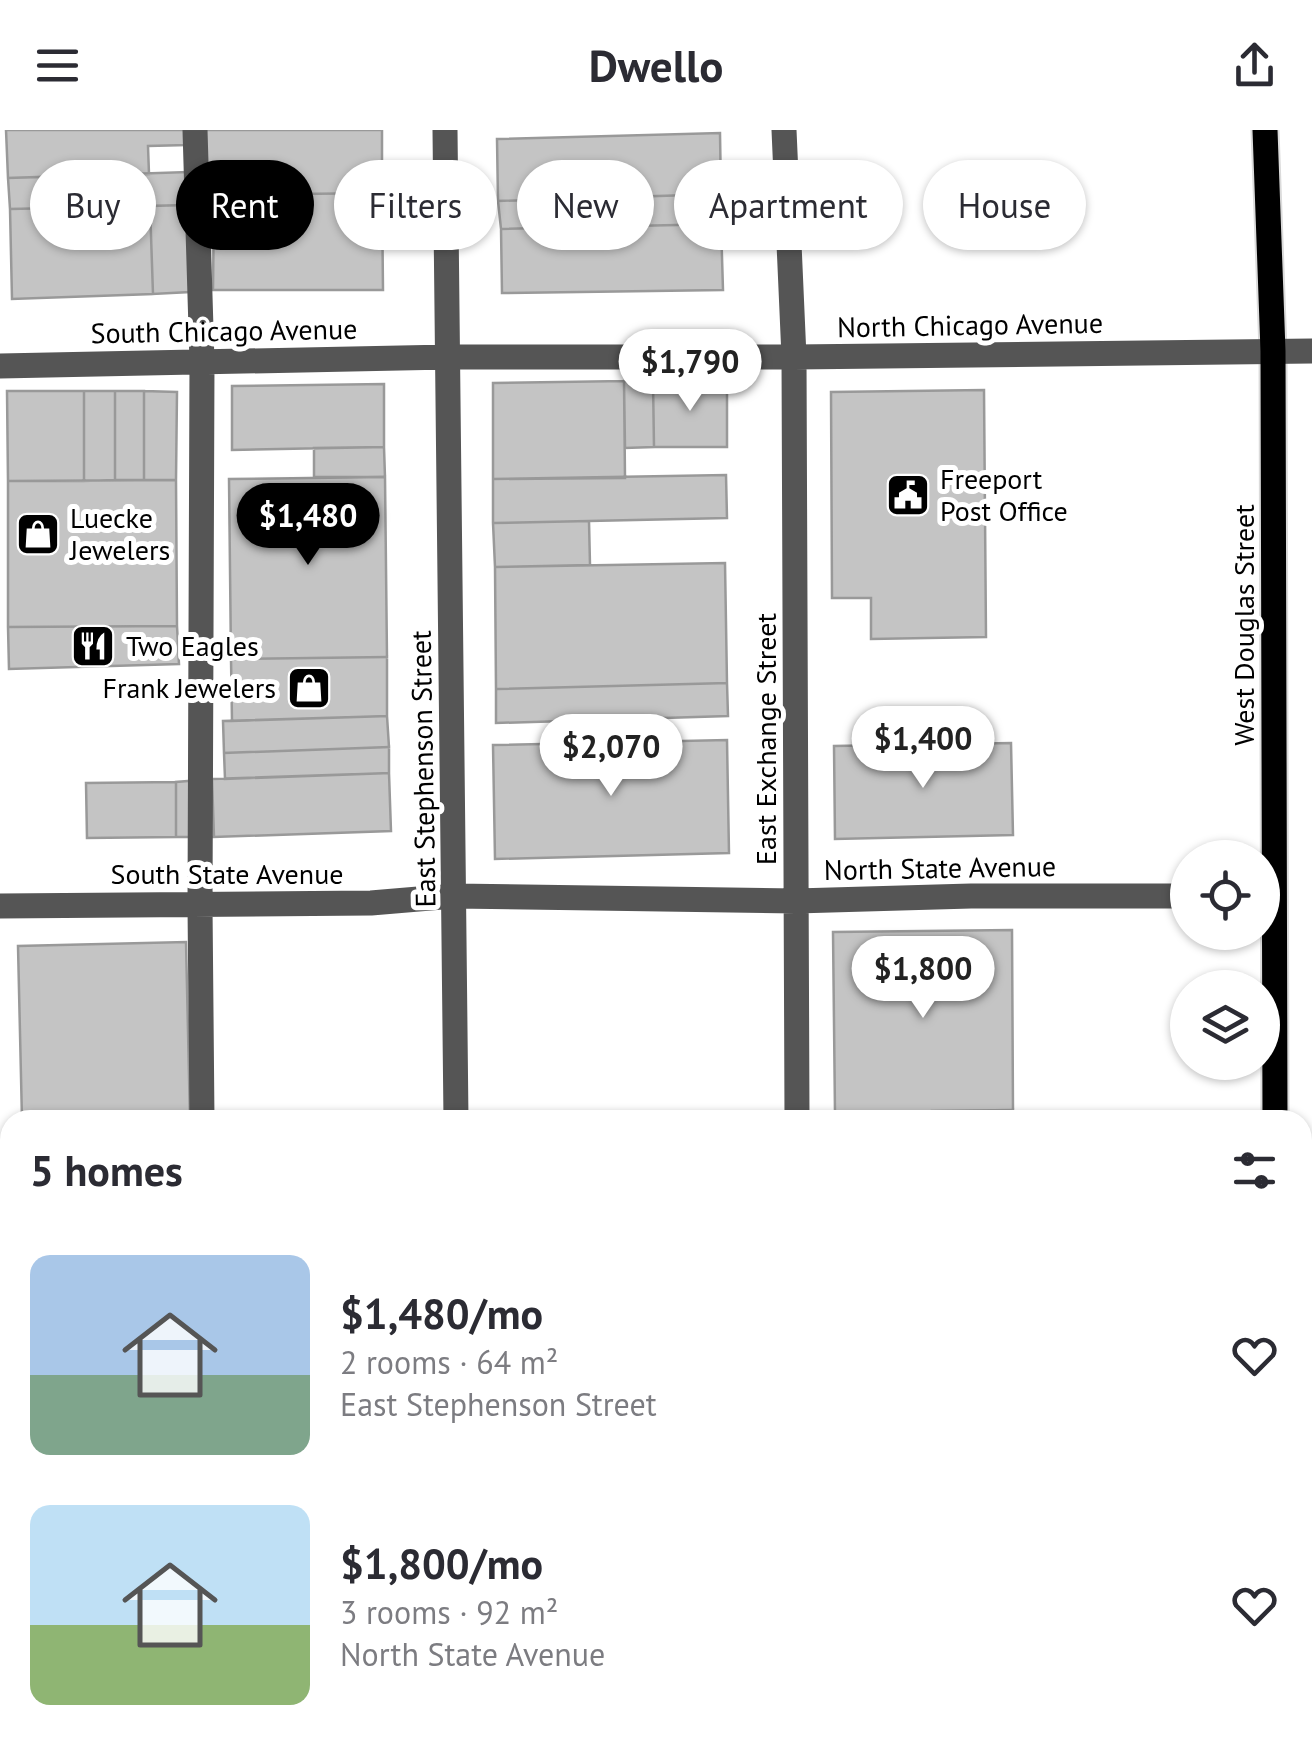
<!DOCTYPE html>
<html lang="en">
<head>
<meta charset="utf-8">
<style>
	:root { --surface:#fff; --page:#f2f2f3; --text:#2b2b33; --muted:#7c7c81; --accent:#000 }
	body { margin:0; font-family:"PT Sans",sans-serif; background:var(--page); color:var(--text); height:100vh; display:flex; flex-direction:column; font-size:38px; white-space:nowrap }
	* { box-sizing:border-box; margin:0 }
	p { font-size:32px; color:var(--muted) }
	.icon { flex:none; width:55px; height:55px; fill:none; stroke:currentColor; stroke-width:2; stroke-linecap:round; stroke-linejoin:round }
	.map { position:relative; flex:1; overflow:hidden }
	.side { position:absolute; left:0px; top:980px; width:1312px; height:640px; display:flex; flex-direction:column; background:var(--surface); border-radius:30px 30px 0 0; box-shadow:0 2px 8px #0004 }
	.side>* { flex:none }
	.guide { position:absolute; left:30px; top:30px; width:1252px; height:90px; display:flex; gap:20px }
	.tools { position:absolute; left:1170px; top:710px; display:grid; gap:20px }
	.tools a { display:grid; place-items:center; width:110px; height:110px; border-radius:50%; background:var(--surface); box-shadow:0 2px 8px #0004; font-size:50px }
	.price { position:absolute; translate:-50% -85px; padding:0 22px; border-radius:35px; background:#fff; color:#222; font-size:32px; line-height:65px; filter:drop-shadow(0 2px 5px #0008) }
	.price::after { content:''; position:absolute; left:50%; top:60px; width:30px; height:22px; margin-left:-15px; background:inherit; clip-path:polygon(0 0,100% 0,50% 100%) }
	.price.active { background:var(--accent); color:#fff }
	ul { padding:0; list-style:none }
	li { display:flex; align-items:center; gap:30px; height:250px; padding:0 30px }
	li span { display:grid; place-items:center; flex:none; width:280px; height:200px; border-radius:20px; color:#555 }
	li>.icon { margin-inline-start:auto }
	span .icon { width:120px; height:120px; fill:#fffc; stroke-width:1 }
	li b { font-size:42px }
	h2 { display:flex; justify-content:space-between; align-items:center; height:120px; padding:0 30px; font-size:42px }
	.chip { padding:0 35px; border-radius:45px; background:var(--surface); box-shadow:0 2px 8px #0004; font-size:35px; line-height:90px }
	.chip.active { background:var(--accent); color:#fff }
	header { display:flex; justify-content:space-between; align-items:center; height:130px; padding:0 30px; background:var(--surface); font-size:45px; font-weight:700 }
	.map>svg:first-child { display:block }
	.building { fill:#c4c4c4; stroke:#999; stroke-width:2.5 }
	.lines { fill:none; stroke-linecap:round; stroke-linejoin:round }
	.major-casing { stroke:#dbdbdb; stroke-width:29 }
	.minor { stroke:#555; stroke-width:25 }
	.major { stroke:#000; stroke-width:25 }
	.labels { text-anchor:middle; stroke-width:10; stroke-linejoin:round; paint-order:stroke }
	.street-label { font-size:28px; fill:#000; stroke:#fff }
	.poi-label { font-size:28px; fill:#000; stroke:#fff; text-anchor:start }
</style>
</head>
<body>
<header><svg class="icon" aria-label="menu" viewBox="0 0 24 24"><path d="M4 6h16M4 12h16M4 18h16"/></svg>Dwello<svg class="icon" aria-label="share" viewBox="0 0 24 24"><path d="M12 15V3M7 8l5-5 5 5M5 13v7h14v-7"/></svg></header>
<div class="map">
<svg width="1312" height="1620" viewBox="0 0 1312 1620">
	<rect width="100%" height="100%" fill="#fff"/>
	<path class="building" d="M6,0H187V15L148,16L149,44L8,48Z
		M202,0H382V63L202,65Z
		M720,3L721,64L498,71L497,9Z
		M188,42V75L10,79L8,48Z
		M382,63L383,160H213L214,65Z
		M721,64V94L501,99L498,71Z
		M188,75L190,162L153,164L150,76Z
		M150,76L153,164L12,169L10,79Z
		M721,94L723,160L502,163L501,99Z
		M727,250V317H654L653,251Z
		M624,251H653L654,317L625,318Z
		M624,251L625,348L493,349V253Z
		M384,254V317L232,320V256Z
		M984,260L986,507L871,509V468H832L831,262Z
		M7,261H84V351H8Z
		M84,261H115V350L84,351Z
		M115,261H144V350H115Z
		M144,261L177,262L176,350H144Z
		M384,317L385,347H314V318Z
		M726,345L727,388L493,393V349Z
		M385,347L387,527L231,529L229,349Z
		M176,350L177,496L8,497V351Z
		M589,391L590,435L495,437L493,393Z
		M725,433L727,553L496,559L495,437Z
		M177,496L179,534L9,539L8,497Z
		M387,527V586L232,591L231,529Z
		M727,553L728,586L496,593V559Z
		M387,586L389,617L224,623L223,591Z
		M727,610L729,723L495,729L493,615Z
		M1011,613L1013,705L835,709L834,616Z
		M389,617V643L225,649L224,623Z
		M389,643L391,701L214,707L212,649Z
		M212,649L214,707H176V652Z
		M176,652V707L87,708L86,653Z
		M1012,800L1013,980L835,983L833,802Z
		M186,812L190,990H22L18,816Z
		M1013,980V990H932V981Z
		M244,1610H411V1620H244Z
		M907,1610H1005V1620H908Z"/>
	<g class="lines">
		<g class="major-casing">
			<path id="major" d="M1265,0L1273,221L1275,990
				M1302,1299H1312
				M0,1316H10
				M461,1610V1620"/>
		</g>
		<path class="minor" d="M195,0L202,232L200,775L202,990
			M445,0L456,990
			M784,0L794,227L797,990
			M0,236L449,227H794L1312,221
			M0,776L371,773L454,766L796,771L971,766H1188
			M215,1610V1620
			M796,1620V1610"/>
		<use href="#major" class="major"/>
	</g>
	<defs>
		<g id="civic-square" transform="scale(2.25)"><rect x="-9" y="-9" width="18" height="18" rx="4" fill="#000" stroke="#fff"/><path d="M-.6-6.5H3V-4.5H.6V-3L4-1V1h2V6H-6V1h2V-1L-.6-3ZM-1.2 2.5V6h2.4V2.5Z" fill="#fff"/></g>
		<g id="shop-square" transform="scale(2.25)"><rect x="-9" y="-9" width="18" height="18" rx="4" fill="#000" stroke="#fff"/><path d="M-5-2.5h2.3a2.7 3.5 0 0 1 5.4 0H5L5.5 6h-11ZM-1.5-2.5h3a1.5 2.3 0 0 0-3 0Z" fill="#fff"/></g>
		<g id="restaurant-square" transform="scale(2.25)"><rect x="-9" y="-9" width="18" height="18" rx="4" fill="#000" stroke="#fff"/><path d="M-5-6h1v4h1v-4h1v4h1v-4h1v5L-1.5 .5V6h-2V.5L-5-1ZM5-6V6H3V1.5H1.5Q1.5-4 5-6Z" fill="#fff"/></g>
	</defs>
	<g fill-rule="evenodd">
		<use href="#civic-square" x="908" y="365"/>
		<use href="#shop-square" x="38" y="404"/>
		<use href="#restaurant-square" x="93" y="516"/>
		<use href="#shop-square" x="309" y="558"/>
	</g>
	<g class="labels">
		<g class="street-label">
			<text transform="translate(970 195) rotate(-1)" y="10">North Chicago Avenue</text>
			<text transform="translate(224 201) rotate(-1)" y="10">South Chicago Avenue</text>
			<text transform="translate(1244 495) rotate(-90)" y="10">West Douglas Street</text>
			<text transform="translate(766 609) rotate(-90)" y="10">East Exchange Street</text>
			<text transform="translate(423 639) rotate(-91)" y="10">East Stephenson Street</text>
			<text transform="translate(940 738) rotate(-1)" y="10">North State Avenue</text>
			<text x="227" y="754">South State Avenue</text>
		</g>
		<g class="poi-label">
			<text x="940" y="359">Freeport<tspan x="940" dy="32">Post Office</tspan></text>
			<text x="70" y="398">Luecke<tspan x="70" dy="32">Jewelers</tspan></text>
			<text x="126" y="526">Two Eagles</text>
			<text x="276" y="568" text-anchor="end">Frank Jewelers</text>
		</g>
	</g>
</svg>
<div class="tools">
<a><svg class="icon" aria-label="locate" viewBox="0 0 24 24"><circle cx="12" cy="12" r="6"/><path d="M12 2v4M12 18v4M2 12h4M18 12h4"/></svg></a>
<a><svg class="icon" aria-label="layers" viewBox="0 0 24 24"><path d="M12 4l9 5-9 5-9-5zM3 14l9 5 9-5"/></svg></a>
</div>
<b class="price" style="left:690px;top:284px">$1,790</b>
<b class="price active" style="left:308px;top:438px">$1,480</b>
<b class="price" style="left:923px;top:661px">$1,400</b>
<b class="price" style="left:611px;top:669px">$2,070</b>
<b class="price" style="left:923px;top:891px">$1,800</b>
<div class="guide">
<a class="chip">Buy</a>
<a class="chip active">Rent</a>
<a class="chip">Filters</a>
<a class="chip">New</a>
<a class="chip">Apartment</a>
<a class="chip">House</a>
</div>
<section class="side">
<h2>5 homes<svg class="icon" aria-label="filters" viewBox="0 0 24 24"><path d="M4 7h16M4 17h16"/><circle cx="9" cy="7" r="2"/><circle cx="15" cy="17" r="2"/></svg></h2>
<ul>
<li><span style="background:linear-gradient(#a9c7e8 60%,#7fa58c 0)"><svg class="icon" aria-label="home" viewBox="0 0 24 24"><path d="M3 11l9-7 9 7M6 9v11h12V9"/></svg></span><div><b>$1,480/mo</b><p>2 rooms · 64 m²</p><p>East Stephenson Street</p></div><svg class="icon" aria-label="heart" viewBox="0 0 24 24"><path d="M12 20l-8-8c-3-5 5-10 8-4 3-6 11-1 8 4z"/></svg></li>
<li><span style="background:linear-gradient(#bfe0f5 60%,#8fb573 0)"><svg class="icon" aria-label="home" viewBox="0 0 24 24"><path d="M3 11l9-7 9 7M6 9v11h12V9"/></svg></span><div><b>$1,800/mo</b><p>3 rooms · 92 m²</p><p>North State Avenue</p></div><svg class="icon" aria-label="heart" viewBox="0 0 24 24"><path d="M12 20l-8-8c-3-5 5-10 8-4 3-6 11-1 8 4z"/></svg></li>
</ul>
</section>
</div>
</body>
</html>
